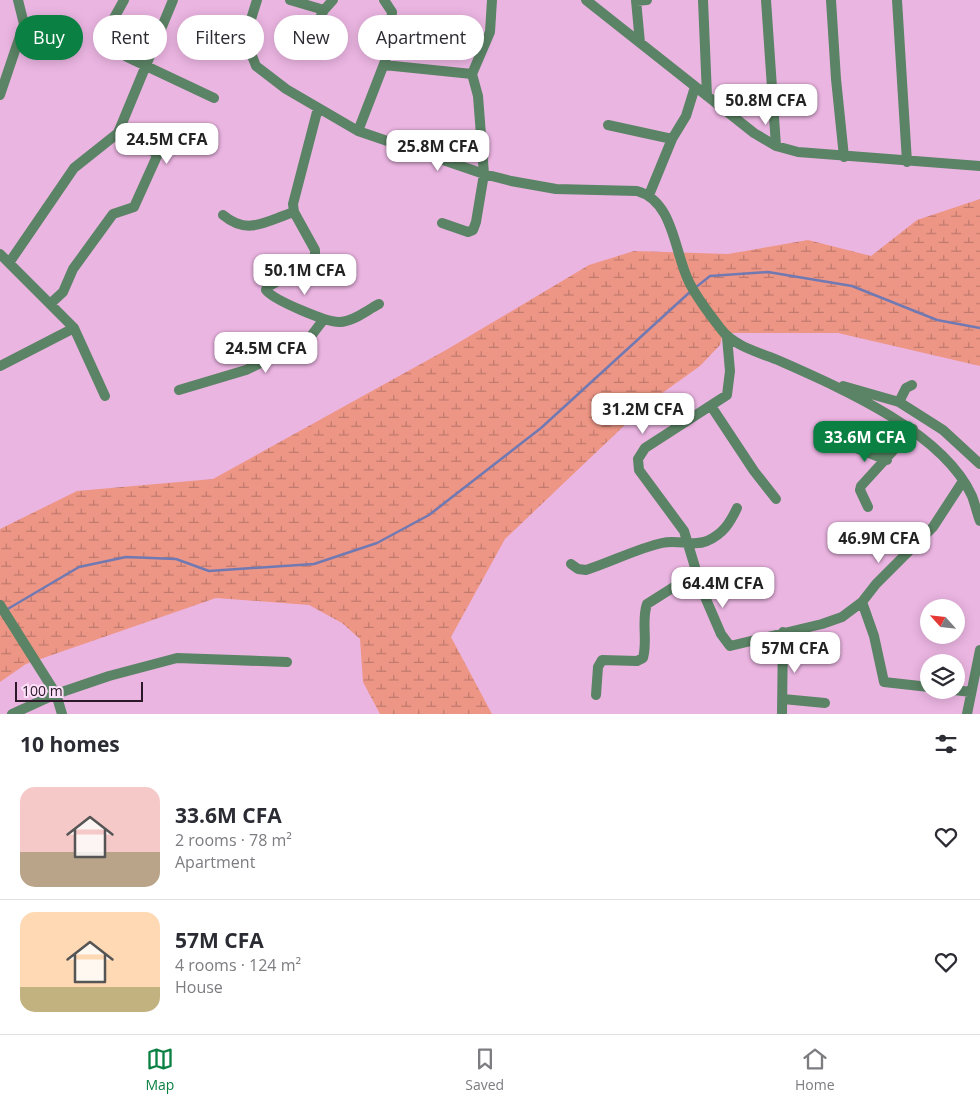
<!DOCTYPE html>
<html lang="en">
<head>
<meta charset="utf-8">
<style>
	:root { --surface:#fff; --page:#f2f2f3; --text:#2b2b33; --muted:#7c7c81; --line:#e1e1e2; --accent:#0b8043 }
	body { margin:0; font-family:"Open Sans",sans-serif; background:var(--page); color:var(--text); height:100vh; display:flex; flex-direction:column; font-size:19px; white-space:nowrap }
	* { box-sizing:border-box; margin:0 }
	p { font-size:16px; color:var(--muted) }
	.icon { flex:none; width:28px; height:28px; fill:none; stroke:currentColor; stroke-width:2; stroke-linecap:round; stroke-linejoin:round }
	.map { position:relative; height:714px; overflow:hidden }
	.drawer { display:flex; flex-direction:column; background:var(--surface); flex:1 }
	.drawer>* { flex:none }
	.top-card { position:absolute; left:15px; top:15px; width:500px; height:45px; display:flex; gap:10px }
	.needle { width:32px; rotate:297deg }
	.buttons { position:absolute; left:920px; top:599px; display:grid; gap:10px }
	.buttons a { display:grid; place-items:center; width:45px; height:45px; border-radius:50%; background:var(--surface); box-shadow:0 2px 12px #0003; font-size:25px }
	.scale { position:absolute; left:15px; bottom:12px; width:128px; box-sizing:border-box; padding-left:5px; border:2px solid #2c1829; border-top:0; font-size:14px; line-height:18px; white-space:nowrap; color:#2c1829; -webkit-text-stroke:4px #fce0f7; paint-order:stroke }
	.price { position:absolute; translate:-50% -42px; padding:0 11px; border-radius:10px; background:#fff; color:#222; font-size:16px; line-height:32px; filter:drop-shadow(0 1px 2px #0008) }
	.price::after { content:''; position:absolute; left:50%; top:30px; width:15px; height:11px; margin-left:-8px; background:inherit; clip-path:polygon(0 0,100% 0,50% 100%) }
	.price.selected { background:var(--accent); color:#fff }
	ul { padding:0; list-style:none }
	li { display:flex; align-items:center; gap:15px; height:125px; padding:0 20px }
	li+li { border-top:1px solid var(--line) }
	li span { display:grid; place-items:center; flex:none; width:140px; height:100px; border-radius:15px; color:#555 }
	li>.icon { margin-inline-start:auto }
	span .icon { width:60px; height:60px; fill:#fffc; stroke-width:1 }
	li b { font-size:21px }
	h2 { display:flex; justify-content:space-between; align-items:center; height:60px; padding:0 20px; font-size:21px }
	.pill { padding:0 18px; border-radius:22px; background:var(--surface); box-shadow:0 2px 12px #0003; font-size:18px; line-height:45px }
	.pill.selected { background:var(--accent); color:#fff }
	.tabs { display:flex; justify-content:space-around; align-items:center; height:70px; border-top:1px solid var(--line); background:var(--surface); font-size:14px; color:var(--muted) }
	.tabs a { display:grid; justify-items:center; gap:2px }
	.tabs .selected { color:var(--accent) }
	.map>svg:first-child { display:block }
	.wetland { fill:url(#wetland-marsh) }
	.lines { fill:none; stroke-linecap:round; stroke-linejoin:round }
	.stream { stroke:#7179b3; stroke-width:2.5 }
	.minor { stroke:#5b8365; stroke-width:10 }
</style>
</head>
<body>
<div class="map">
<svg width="980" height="714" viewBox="0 0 980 714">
	<defs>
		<pattern id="wetland-marsh" width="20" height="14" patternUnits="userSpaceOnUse" patternTransform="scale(1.25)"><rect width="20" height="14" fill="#ed9685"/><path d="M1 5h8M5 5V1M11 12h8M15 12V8" fill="none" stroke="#c0796d"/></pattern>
	</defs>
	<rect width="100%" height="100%" fill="#ebb5e2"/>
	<path class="wetland" d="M980,199V366L838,333H723L720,345L700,366L647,404L505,539L451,637L492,714H380L363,682L360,639L342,623L309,605L216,598L26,664L0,682V529L77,491L213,479L446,350L589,265L634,251L728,254L808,240L871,256L917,220Z"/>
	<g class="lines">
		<path class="stream" d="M695,288L710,276L768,272L852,286L937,320L980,328
			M6,610L79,567L126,557L176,559L209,571L314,564L377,543L429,515L541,428L691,291"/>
		<path class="minor" d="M124,0L104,36L105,44L127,57L214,98
			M257,0L248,29L247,43L256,66L286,89L358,131L484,174L511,181L556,189L637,191C674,201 674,252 689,282C697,298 710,315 721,329C733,346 761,353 780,361C841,388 943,432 972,496C975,504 977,513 980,521
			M290,0L324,10
			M586,0L754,133L776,146L798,152L980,166
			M636,0L640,43
			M703,0L707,96
			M766,0L776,146
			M831,0L836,79L844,157
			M897,0L907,162
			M636,1L647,0
			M309,39L324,10L333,0
			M384,65L472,74
			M0,95L24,24L18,0
			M318,108L293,204L294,212L315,250V256L311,263L267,287L266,290C273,300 328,323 340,322C353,322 367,310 379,304
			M608,125L672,139
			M358,131L389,51L392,12L384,0
			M649,195L672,139L686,116L695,87
			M223,215C248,236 266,221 294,212
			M442,223L468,232L473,230L476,222L484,174L478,96L472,74L490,32L492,0
			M0,254L74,328L105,396
			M9,263L74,168L118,133
			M50,304L63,292L73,269L113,214L134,207L157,156L152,149L118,133L173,0
			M727,337L730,371L727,395L645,448L638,459L639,470L684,531L702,590L721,634L730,646L822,624L842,617L862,602L876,584L933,527L963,481
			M0,366L74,328
			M843,386L899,402L943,430L980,464
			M179,390L246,370L308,340L324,319
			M899,402L906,388L912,385
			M711,406L754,471L776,499
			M846,444L887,460
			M868,507L860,490L861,486L913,429
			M571,564L578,569L586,570C611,562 636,549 662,543C678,539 692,547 707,541C723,534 730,523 737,508
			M862,602L874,636L884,682L929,687
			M0,605L56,694L62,714
			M954,690L971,692
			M596,695L598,667L602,660L637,661L643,658C648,640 641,621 647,604L696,573
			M783,699L825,703
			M12,714L56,694L109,676L177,658L287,662
			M782,714L783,632
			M967,714L980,650"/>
	</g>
</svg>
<div class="buttons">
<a><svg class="needle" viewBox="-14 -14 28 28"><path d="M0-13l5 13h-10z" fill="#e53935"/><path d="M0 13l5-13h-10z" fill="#7c7c81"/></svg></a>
<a><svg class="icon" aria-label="layers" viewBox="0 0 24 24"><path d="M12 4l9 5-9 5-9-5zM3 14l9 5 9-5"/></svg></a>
</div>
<div class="scale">100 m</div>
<b class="price" style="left:766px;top:126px">50.8M CFA</b>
<b class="price" style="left:167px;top:165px">24.5M CFA</b>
<b class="price" style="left:438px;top:172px">25.8M CFA</b>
<b class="price" style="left:305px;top:296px">50.1M CFA</b>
<b class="price" style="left:266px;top:374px">24.5M CFA</b>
<b class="price" style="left:643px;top:435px">31.2M CFA</b>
<b class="price selected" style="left:865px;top:463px">33.6M CFA</b>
<b class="price" style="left:879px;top:564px">46.9M CFA</b>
<b class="price" style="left:723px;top:609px">64.4M CFA</b>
<b class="price" style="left:795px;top:674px">57M CFA</b>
<div class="top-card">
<a class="pill selected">Buy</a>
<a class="pill">Rent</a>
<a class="pill">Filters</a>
<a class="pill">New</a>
<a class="pill">Apartment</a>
</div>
</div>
<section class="drawer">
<h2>10 homes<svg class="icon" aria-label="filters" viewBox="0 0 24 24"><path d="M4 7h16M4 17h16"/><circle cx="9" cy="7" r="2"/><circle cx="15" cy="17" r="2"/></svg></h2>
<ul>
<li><span style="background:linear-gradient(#f6c9c9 65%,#b9a48a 0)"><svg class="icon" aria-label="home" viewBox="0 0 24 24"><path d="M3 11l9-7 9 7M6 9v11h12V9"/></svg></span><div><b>33.6M CFA</b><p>2 rooms · 78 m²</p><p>Apartment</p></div><svg class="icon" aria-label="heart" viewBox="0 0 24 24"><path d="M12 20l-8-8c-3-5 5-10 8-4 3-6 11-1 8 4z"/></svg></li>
<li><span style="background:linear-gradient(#ffd9b3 75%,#c2b280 0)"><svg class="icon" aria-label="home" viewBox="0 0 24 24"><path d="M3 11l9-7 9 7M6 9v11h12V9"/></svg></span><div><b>57M CFA</b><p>4 rooms · 124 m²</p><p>House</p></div><svg class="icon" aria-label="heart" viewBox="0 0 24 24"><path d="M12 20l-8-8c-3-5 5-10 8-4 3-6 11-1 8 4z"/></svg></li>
</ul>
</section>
<nav class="tabs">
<a class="selected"><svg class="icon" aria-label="map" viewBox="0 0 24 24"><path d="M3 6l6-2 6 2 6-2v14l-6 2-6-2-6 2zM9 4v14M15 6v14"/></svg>Map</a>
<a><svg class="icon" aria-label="saved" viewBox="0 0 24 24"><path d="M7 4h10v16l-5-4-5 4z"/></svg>Saved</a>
<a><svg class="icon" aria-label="home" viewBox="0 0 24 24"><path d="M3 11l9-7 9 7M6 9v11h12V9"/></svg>Home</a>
</nav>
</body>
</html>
